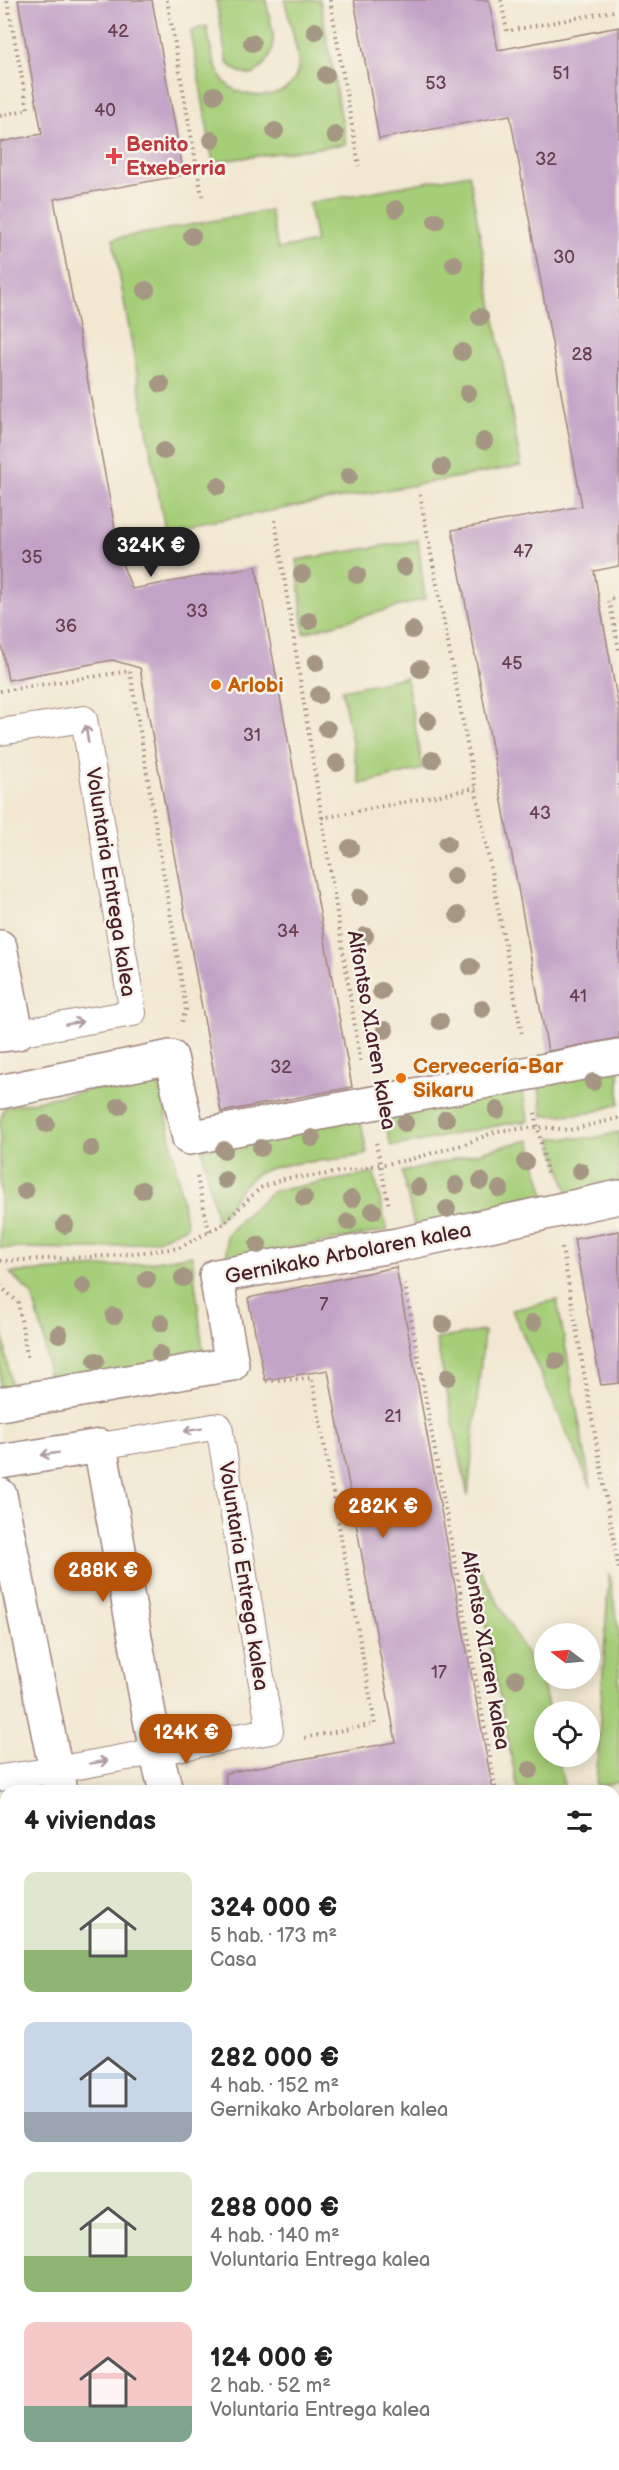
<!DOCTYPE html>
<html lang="es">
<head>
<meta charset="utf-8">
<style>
	:root { --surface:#fff; --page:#f2f2f2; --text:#222; --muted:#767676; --accent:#b45309 }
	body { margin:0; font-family:"Balsamiq Sans",sans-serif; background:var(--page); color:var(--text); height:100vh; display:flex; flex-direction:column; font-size:22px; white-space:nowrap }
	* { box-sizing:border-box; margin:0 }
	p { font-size:20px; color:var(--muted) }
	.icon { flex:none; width:33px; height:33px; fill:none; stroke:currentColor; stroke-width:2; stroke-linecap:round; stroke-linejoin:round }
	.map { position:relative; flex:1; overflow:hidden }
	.sheet { position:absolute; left:0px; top:1785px; width:620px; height:686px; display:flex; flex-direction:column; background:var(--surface); border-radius:18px 18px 0 0; box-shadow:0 3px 15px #0003 }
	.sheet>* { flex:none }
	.needle { width:39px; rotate:286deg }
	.tools { position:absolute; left:534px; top:1623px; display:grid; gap:12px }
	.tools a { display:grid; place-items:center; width:66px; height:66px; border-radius:50%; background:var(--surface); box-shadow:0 3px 15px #0003; font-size:30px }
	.price { position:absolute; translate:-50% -51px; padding:0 14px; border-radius:21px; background:var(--accent); color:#fff; font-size:20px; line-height:39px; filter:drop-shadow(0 2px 3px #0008) }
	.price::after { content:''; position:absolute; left:50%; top:36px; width:18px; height:14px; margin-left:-9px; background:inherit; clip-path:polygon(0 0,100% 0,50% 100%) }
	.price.on { background:#222; color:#fff }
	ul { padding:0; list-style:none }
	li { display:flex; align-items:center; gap:18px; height:150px; padding:0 24px }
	li span { display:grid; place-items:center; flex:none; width:168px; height:120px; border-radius:12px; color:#555 }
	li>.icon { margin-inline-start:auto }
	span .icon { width:72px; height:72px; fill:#fffc; stroke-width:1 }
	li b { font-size:26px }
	h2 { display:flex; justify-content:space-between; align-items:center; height:72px; padding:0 24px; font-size:26px }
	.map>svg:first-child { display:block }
	.green { fill:#a6ce78; stroke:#787652; stroke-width:1.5 }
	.building { fill:#c2a2c6 }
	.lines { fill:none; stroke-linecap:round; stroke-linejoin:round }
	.lane-casing { stroke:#9e847e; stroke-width:28 }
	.street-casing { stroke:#9e847e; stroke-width:36 }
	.path { stroke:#9e847e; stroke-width:4; stroke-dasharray:1.5 4.5; stroke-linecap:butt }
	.lane { stroke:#fff; stroke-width:26 }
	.street { stroke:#fff; stroke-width:33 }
	.tree { fill:#a59783 }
	.oneway { stroke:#ae9aa0 }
	.health-dot { fill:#e0444e; stroke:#f7f3e8; stroke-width:2 }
	.food-dot { fill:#e8710a; stroke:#f7f3e8; stroke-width:2 }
	.labels { text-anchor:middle; stroke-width:5; stroke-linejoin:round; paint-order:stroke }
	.number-label { font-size:18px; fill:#684052 }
	.health-label { font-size:21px; font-weight:bold; fill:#be3a42; stroke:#f7f3e8; text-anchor:start }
	.food-label { font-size:21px; font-weight:bold; fill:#c56008; stroke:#f7f3e8; text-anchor:start }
	.street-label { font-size:21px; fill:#4a1f2b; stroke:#f7f3e8 }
</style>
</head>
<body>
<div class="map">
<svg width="619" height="2470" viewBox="0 0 619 2470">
	<rect width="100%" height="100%" fill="#f7f3e8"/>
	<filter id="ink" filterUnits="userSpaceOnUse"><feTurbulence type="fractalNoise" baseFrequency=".0167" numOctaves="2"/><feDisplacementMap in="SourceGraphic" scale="12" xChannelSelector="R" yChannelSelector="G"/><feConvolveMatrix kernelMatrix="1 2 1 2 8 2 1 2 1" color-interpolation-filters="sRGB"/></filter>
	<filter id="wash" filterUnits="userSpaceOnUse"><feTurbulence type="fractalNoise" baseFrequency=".008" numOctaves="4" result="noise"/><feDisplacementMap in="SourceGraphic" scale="24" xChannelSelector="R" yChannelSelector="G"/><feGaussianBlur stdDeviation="1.35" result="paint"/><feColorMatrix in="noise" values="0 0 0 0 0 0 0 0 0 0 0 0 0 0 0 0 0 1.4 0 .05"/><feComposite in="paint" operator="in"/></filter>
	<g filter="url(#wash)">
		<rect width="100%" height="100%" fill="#f2e8d2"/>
		<path class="green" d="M216,0H266C272,35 284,50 253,75L239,72L227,63Z
			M285,0H320L346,144L213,162L191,31L207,26C210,46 213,73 229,86C251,103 299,98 298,64C298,47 288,18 285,0Z
			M469,174L521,466L165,530L113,239L270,210L278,249L316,242L309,203Z
			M418,540L425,599L304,633L297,560Z
			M406,677L423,769L360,784L342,690Z
			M619,1065V1104L590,1113L543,1116L538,1081Z
			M159,1075L187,1227L157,1240L98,1249L0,1248V1122L4,1108Z
			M520,1084L529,1121C482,1126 438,1140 391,1146L383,1115Z
			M360,1117L367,1154C336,1163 271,1158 249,1180C237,1192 228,1208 217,1222L202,1149Z
			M619,1132V1184L569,1196L551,1138H594Z
			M530,1140L546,1200L414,1225L402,1172C446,1163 487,1149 530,1140Z
			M374,1173L387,1231L227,1259L226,1236L242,1218L273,1191Z
			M192,1255L204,1358L49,1383L44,1337L32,1295L10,1273L131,1265Z
			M557,1300L591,1487L512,1310Z
			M0,1314L11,1387L0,1390Z
			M484,1331L468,1496L436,1339Z
			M472,1555L543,1685L549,1711L544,1712V1756L558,1757L565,1791H518Z
			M609,1573L619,1632V1782L596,1786Z
			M619,1883V2075L614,2076V1884Z
			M619,2183V2278L614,2290V2184Z
			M41,2465H123L124,2470H41Z"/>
		<g id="blocks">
			<path class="building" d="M18,0H152L184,175L54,199L121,561L132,589L256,566L352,1087L221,1112L140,668L112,660L8,680L0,638V142L42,134Z
				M354,0H489L498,50L619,27V566L594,571L619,709V1038L548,1051L452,530L582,506L510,115L379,139Z
				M619,1231V1383L601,1385L574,1239Z
				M396,1267L493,1791H227L225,1773L396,1742L328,1370L265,1380L248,1298Z"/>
		</g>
	</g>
	<g filter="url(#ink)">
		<use href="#blocks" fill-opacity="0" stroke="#9e847e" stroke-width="1.5"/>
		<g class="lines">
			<g class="lane-casing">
				<path id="lane" d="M0,732L84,719L133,1013L17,1033
					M0,1778L56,1770L270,1731L219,1426L100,1446
					M400,2464L401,2470"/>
			</g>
			<g class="street-casing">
				<path id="street" d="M0,947L17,1033L0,1035
					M0,1092L171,1057L189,1138L619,1056
					M0,1404L232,1364L216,1276L397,1245L619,1197
					M0,1462L100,1446L156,1752L166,1791
					M0,1495L60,1791
					M184,2464L185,2470
					M292,2464L293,2470"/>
			</g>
			<path class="path" d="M167,0L202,196
				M330,0L359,166
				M501,0L507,31L619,10
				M0,116L28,109L7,0
				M420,495L522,1035
				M275,520L361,1065
				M619,597L609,599L619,650
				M0,691L130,671L186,1009L182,1022
				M322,818L476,788
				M535,1113L547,1173
				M376,1143L389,1206
				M197,1177L209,1231
				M562,1248L619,1570
				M0,1261L109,1256L179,1248L223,1224L260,1188L286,1178L322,1175L408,1160L465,1144L497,1131L538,1127L570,1130L619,1118
				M405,1284L496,1791
				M0,1286L18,1302L28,1361
				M266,1381L312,1378L375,1724L304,1738
				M614,1801L619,1800
				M614,2150L619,2148
				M6,2379L4,2380L6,2391
				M614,2388L619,2418
				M20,2464L21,2470
				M463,2464L464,2470"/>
			<use href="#lane" class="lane"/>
			<use href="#street" class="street"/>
		</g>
		<g class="tree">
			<circle cx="315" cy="31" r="9"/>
			<circle cx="252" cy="43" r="9"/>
			<circle cx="326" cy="75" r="9"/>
			<circle cx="214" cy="95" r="9"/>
			<circle cx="275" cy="131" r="9"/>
			<circle cx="335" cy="135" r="9"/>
			<circle cx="212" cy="140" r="9"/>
			<circle cx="396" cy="209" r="9"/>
			<circle cx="436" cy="221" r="9"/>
			<circle cx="192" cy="236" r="9"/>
			<circle cx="454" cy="264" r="9"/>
			<circle cx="146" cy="290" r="9"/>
			<circle cx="480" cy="317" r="9"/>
			<circle cx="462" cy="352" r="9"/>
			<circle cx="161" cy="384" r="9"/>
			<circle cx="468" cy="393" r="9"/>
			<circle cx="484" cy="441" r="9"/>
			<circle cx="164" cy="451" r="9"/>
			<circle cx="442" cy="467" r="9"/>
			<circle cx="349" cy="476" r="9"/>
			<circle cx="218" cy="486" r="9"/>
			<circle cx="404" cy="567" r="9"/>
			<circle cx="302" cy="574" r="9"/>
			<circle cx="357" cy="575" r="9"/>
			<circle cx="309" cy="621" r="9"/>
			<circle cx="412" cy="630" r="9"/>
			<circle cx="316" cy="663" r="9"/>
			<circle cx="420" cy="669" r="9"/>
			<circle cx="319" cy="695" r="9"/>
			<circle cx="428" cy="721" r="9"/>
			<circle cx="327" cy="729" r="9"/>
			<circle cx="432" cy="760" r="9"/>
			<circle cx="337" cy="763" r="9"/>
			<circle cx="447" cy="844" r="9"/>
			<circle cx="350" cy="848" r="9"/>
			<circle cx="454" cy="876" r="9"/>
			<circle cx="360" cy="897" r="9"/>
			<circle cx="458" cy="915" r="9"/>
			<circle cx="365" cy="936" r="9"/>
			<circle cx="471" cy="967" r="9"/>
			<circle cx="381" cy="991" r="9"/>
			<circle cx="482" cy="1009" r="9"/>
			<circle cx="440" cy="1021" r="9"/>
			<circle cx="385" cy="1030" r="9"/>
			<circle cx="593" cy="1082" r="9"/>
			<circle cx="119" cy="1106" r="9"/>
			<circle cx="497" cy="1110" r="9"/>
			<circle cx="446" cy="1119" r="9"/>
			<circle cx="405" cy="1123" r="9"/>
			<circle cx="46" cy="1124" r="9"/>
			<circle cx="312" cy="1138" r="9"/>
			<circle cx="91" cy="1148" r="9"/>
			<circle cx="261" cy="1148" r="9"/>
			<circle cx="224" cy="1150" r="9"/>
			<circle cx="525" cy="1162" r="9"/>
			<circle cx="580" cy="1171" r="9"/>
			<circle cx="225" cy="1180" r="9"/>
			<circle cx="481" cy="1181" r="9"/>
			<circle cx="456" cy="1185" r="9"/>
			<circle cx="418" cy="1187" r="9"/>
			<circle cx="500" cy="1189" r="9"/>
			<circle cx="142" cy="1190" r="9"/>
			<circle cx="25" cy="1191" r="9"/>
			<circle cx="304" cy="1198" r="9"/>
			<circle cx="352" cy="1199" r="9"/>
			<circle cx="447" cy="1209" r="9"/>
			<circle cx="373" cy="1211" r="9"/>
			<circle cx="348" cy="1222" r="9"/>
			<circle cx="65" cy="1225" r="9"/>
			<circle cx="258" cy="1245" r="9"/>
			<circle cx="183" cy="1278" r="9"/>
			<circle cx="147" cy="1279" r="9"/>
			<circle cx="83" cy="1286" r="9"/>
			<circle cx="114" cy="1316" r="9"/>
			<circle cx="161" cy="1323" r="9"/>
			<circle cx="533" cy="1323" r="9"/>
			<circle cx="443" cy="1324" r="9"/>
			<circle cx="59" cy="1334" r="9"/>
			<circle cx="160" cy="1354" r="9"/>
			<circle cx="96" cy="1361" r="9"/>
			<circle cx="556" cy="1361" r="9"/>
			<circle cx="448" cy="1377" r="9"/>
			<circle cx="516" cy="1679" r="9"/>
			<circle cx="530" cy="1770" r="9"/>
		</g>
		<defs><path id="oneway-shaft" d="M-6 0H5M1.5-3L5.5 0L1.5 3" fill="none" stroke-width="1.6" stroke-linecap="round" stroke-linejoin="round" transform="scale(1.5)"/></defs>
		<g class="oneway">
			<use href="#oneway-shaft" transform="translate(87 734) rotate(-99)"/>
			<use href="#oneway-shaft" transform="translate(74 1023) rotate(-10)"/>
			<use href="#oneway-shaft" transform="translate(193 1430) rotate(171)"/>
			<use href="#oneway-shaft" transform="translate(50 1454) rotate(171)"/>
			<use href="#oneway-shaft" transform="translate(99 1762) rotate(-10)"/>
		</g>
	</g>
	<path class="health-dot" d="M111 147h6v6h6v6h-6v6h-6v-6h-6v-6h6z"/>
	<g class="food-dot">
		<circle cx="216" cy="685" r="6"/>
		<circle cx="401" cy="1078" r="6"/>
	</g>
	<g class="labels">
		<g class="number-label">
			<text x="118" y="37">42</text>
			<text x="561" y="79">51</text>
			<text x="436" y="89">53</text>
			<text x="105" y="116">40</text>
			<text x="546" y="165">32</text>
			<text x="564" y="263">30</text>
			<text x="582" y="360">28</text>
			<text x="523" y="557">47</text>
			<text x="32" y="563">35</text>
			<text x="197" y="617">33</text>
			<text x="66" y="632">36</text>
			<text x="512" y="669">45</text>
			<text x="252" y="741">31</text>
			<text x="540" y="819">43</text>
			<text x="288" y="937">34</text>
			<text x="578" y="1002">41</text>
			<text x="281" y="1073">32</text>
			<text x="324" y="1310">7</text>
			<text x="393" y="1422">21</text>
			<text x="439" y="1678">17</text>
		</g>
		<g class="health-label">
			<text x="126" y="151">Benito<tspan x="126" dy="24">Etxeberria</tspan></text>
		</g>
		<g class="food-label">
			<text x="228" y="692">Arlobi</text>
			<text x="413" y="1073">Cervecería-Bar<tspan x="413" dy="24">Sikaru</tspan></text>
		</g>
		<g class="street-label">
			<text transform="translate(111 882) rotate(81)" y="7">Voluntaria Entrega kalea</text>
			<text transform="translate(372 1030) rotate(80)" y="7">Alfontso XI.aren kalea</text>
			<text transform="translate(348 1253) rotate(-11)" y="7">Gernikako Arbolaren kalea</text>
			<text transform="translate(244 1576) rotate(81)" y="7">Voluntaria Entrega kalea</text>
			<text transform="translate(486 1650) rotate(80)" y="7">Alfontso XI.aren kalea</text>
		</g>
	</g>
</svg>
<div class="tools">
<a><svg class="needle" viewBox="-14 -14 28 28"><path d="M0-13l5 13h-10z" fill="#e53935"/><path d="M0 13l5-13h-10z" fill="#767676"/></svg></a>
<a><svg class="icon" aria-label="locate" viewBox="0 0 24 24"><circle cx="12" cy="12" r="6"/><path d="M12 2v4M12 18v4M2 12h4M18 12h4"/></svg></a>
</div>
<b class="price on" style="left:151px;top:578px">324K €</b>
<b class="price" style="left:383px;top:1539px">282K €</b>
<b class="price" style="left:103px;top:1603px">288K €</b>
<b class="price" style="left:186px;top:1765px">124K €</b>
<section class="sheet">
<h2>4 viviendas<svg class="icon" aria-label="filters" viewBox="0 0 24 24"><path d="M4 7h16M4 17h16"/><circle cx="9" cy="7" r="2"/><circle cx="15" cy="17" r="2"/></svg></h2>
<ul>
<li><span style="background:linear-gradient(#dfe7d0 65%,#8fb573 0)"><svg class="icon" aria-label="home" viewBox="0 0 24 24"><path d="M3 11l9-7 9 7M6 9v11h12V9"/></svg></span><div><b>324 000 €</b><p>5 hab. · 173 m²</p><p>Casa</p></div></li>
<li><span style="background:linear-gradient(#c9d6e8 75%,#9aa5b1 0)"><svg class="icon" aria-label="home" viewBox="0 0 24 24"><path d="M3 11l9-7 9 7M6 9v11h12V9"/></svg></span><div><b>282 000 €</b><p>4 hab. · 152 m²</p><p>Gernikako Arbolaren kalea</p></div></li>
<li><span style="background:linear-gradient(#dfe7d0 70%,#8fb573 0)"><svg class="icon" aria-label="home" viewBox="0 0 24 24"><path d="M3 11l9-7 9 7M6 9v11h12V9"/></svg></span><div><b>288 000 €</b><p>4 hab. · 140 m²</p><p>Voluntaria Entrega kalea</p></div></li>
<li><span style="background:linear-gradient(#f6c9c9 70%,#7fa58c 0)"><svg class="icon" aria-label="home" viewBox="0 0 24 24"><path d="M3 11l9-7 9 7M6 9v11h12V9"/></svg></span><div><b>124 000 €</b><p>2 hab. · 52 m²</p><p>Voluntaria Entrega kalea</p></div></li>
</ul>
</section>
</div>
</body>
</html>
